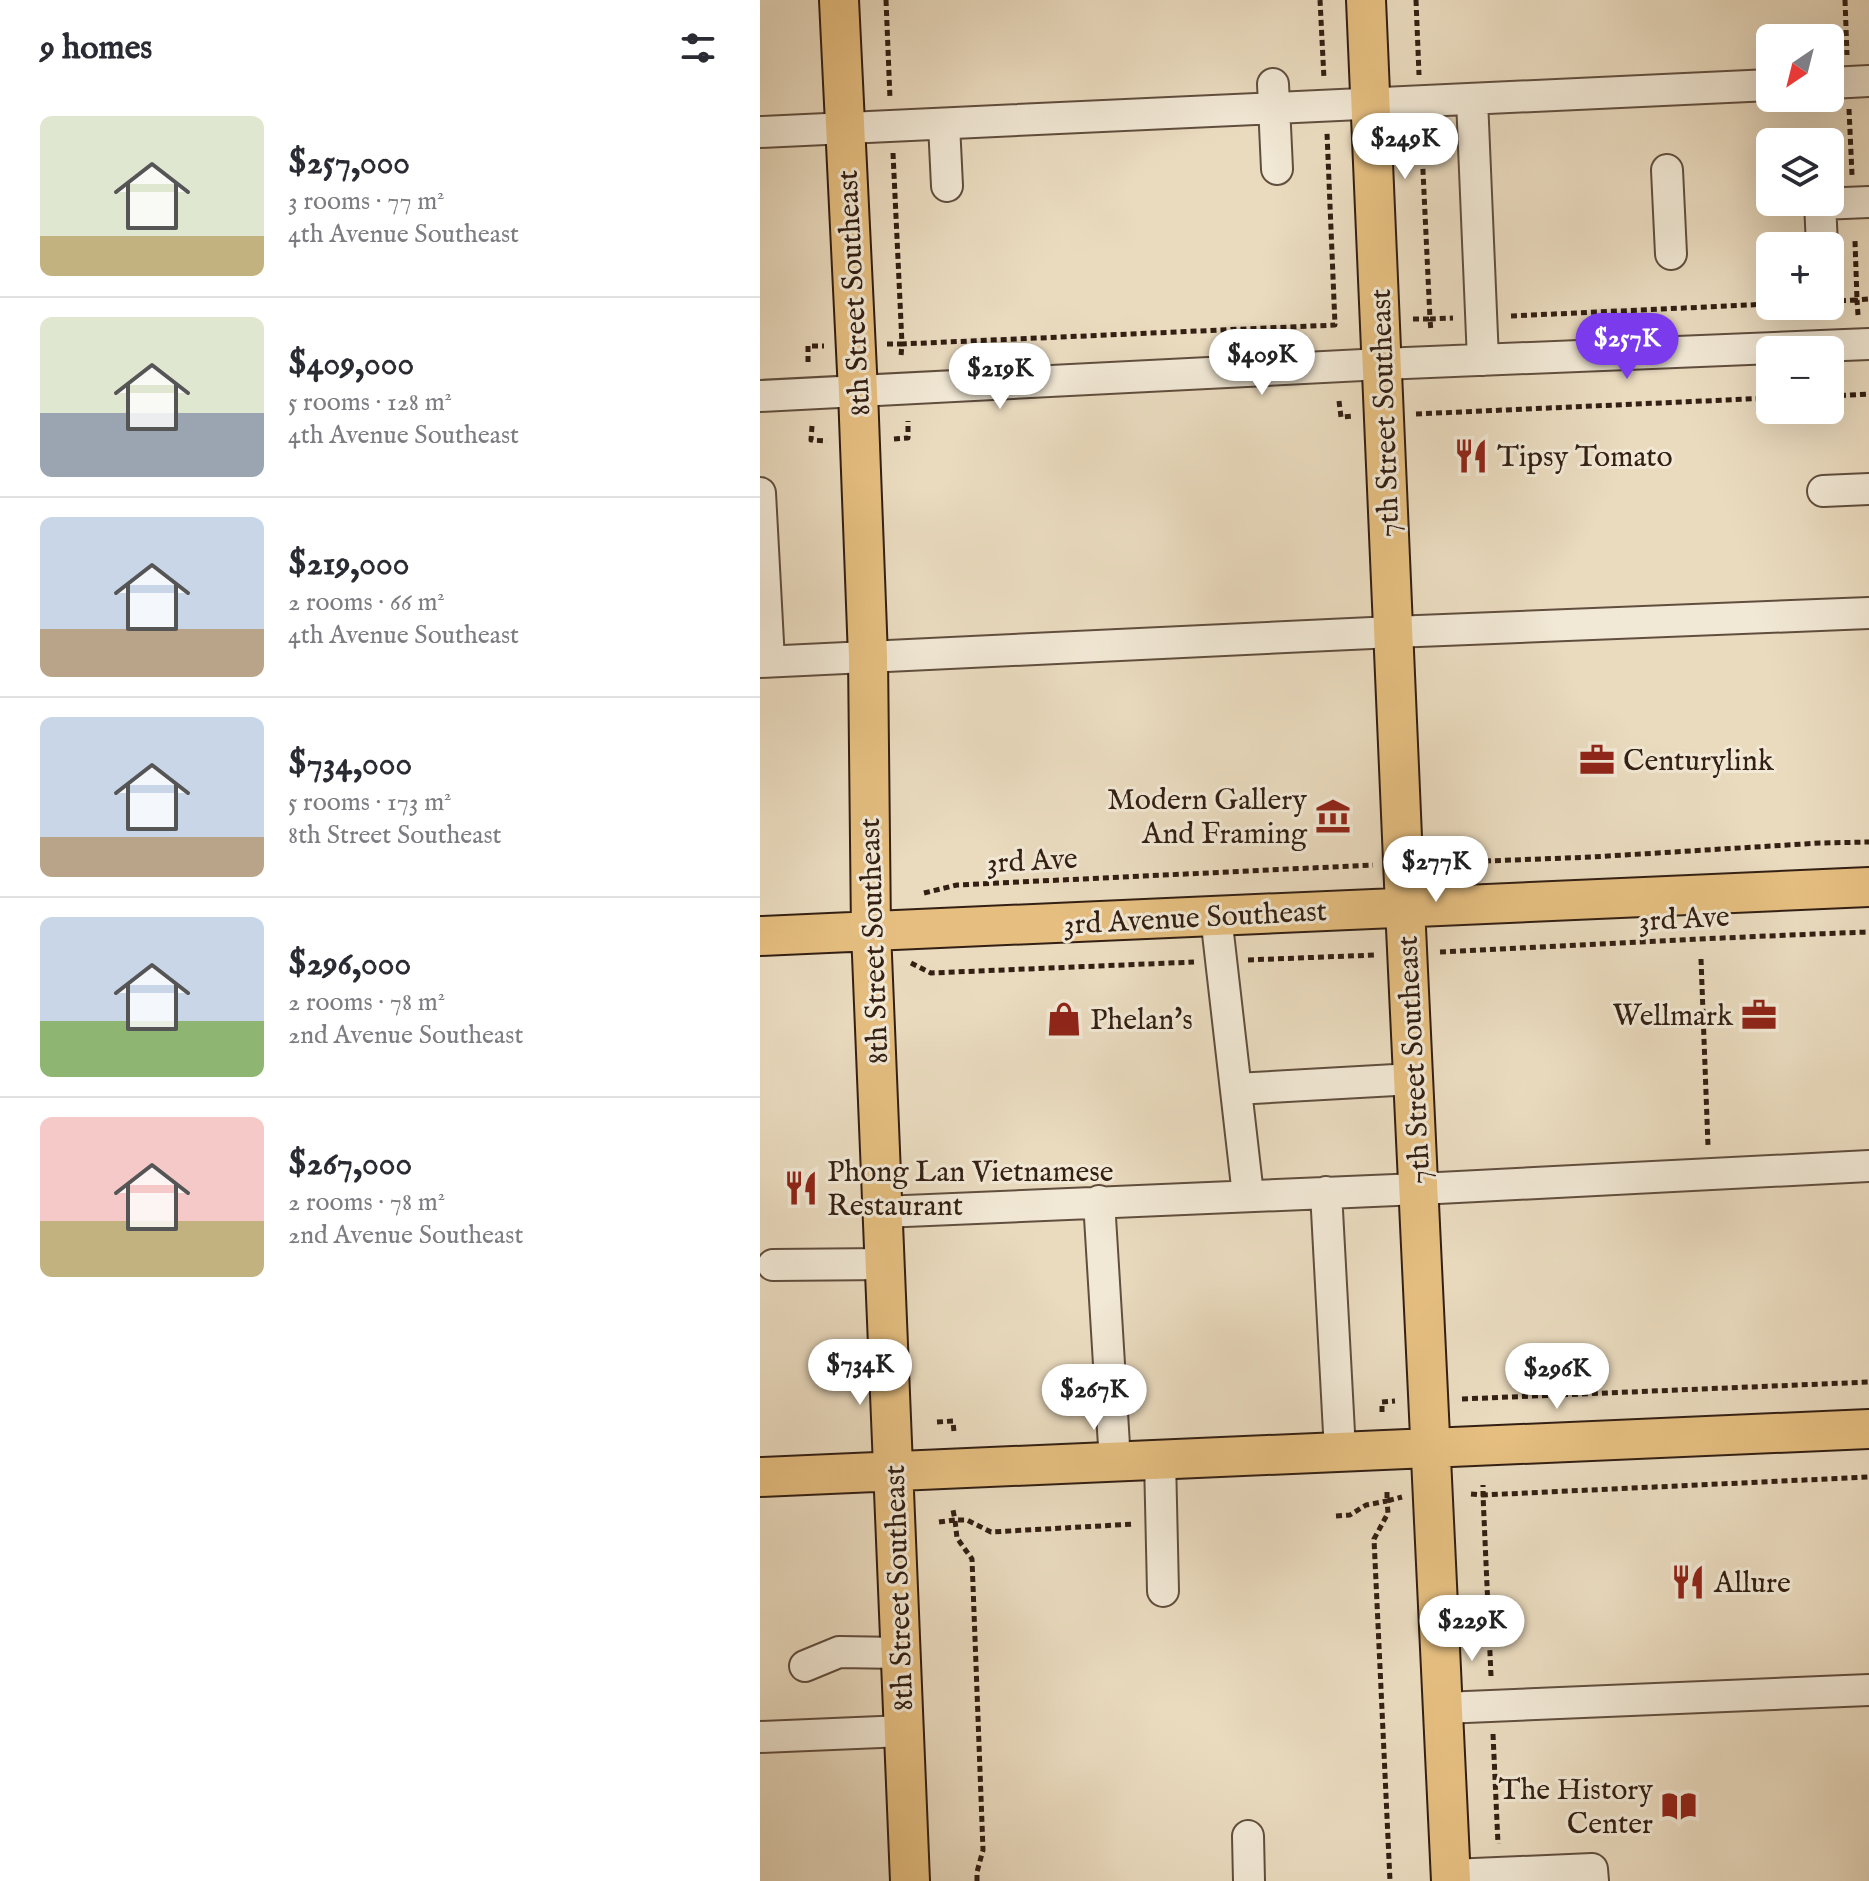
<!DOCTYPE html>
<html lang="en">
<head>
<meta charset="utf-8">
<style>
	:root { --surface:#fff; --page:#f7f7f7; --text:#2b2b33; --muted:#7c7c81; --line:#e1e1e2; --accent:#7c3aed }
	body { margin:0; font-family:"IM FELL English",serif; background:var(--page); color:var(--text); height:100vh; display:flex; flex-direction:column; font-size:30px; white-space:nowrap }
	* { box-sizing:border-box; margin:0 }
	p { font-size:26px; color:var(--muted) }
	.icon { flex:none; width:44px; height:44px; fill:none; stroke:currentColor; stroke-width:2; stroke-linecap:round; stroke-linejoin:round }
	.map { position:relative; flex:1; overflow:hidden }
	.drawer { display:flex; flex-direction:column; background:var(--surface); width:760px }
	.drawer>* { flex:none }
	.needle { width:52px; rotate:215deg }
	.buttons { position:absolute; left:996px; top:24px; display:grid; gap:16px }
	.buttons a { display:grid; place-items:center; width:88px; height:88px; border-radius:12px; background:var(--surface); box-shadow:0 8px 32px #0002; font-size:40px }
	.price { position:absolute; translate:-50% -68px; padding:0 18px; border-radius:28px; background:#fff; color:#222; font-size:26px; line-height:52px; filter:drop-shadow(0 2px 4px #0008) }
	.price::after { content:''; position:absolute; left:50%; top:48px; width:24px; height:18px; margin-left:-12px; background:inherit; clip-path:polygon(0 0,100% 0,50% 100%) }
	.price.active { background:var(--accent); color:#fff }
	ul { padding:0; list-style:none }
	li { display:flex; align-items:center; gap:24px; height:200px; padding:0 40px }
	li+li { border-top:2px solid var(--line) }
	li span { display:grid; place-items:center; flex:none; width:224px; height:160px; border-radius:12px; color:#555 }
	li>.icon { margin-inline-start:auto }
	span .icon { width:96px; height:96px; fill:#fffc; stroke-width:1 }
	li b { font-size:34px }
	h2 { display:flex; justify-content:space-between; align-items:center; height:96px; padding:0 40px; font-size:34px }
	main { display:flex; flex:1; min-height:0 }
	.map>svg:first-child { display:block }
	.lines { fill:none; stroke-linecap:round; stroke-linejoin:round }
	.minor-casing { stroke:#614e3e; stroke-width:34 }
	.major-casing { stroke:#331f13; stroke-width:42 }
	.path { stroke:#331f13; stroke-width:5; stroke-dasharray:6 4; stroke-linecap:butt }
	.minor { stroke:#f1e8d5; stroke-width:30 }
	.major { stroke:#e5be80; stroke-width:38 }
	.labels { text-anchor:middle; stroke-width:6; stroke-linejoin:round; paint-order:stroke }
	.street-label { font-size:30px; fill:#331f13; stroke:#f1e8d5 }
	.poi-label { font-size:30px; fill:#331f13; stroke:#f1e8d5; text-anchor:start }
</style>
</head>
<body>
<main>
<section class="drawer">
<h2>9 homes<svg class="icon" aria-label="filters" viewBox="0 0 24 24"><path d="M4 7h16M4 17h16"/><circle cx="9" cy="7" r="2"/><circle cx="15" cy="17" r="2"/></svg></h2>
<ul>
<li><span style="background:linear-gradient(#dfe7d0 75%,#c2b280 0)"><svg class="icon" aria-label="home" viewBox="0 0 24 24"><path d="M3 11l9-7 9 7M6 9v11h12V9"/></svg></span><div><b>$257,000</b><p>3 rooms · 77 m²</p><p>4th Avenue Southeast</p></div></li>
<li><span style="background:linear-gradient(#dfe7d0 60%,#9aa5b1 0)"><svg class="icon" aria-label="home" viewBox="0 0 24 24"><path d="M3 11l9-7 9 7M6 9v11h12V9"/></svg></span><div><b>$409,000</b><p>5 rooms · 128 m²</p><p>4th Avenue Southeast</p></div></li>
<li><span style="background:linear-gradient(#c9d6e8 70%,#b9a48a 0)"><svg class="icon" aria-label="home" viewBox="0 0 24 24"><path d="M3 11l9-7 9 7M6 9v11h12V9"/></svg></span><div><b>$219,000</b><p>2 rooms · 66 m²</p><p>4th Avenue Southeast</p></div></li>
<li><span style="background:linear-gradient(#c9d6e8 75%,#b9a48a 0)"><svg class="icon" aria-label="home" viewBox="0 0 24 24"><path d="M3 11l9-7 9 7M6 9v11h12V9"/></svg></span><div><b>$734,000</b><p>5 rooms · 173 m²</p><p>8th Street Southeast</p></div></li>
<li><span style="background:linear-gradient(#c9d6e8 65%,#8fb573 0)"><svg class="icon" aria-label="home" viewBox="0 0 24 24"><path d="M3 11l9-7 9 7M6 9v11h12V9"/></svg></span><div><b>$296,000</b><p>2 rooms · 78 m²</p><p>2nd Avenue Southeast</p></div></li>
<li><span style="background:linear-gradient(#f6c9c9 65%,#c2b280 0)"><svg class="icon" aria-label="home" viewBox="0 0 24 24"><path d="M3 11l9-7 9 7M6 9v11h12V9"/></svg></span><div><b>$267,000</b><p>2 rooms · 78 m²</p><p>2nd Avenue Southeast</p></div></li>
</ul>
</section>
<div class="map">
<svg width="1109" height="1881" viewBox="0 0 1109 1881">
	<rect width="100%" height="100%" fill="#eadbbf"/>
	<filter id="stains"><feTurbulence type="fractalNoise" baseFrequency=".0025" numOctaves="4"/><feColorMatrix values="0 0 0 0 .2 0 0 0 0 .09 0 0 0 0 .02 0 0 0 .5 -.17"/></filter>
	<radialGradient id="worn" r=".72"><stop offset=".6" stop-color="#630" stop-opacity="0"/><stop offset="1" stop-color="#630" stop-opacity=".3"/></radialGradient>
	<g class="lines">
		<g class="minor-casing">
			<path id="minor" d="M1070,83L1109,81
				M513,84L517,169
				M712,99L723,360
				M184,124L187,186
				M0,132L1010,85
				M907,170L911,254
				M1060,202L1062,246
				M1060,204L1109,202
				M0,396L622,364L1109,344
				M1063,491L1109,489
				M0,493L9,661
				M0,662L633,632L1109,613
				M456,916L488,1195
				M476,1089L653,1079
				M566,1192L580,1451
				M339,1201L355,1462
				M122,1212L659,1189L1109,1166
				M13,1265L125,1264
				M400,1459L403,1591
				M45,1666L79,1652L141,1653
				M683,1708L1109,1690
				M0,1737L144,1731
				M488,1836L489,1881
				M691,1875L832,1869L833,1881"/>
		</g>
		<g class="major-casing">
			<path id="major" d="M79,0L98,392L108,657L111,931L150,1881
				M606,0L645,907L691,1881
				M0,936L1109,887
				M0,1477L1109,1429"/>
		</g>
		<path class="path" d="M126,0L130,99
			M560,0L564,79
			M656,0L659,75
			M1085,0L1087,55
			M1089,109L1092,175
			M661,129L670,319L693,318
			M133,153L142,344L575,325L567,133
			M1070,301L1097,300L1095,241
			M1098,315L1097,300L1109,299
			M751,316L1010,304
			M653,319H670L671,332
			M127,344H142L141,356
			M48,362V346H64
			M1070,396L1109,394
			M579,401L581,417L593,416
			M656,414L1010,398
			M52,426L51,440L67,441
			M134,439L148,438V421
			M675,863L832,857L1060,843L1109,842
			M164,893L197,885L613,865
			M680,952C823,945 966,937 1109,932
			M941,959L948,1146
			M488,960L614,955
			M151,963L171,973L434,962
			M702,1399L1109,1382
			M622,1412V1402L635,1401
			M177,1422L193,1421L194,1432
			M627,1492V1501L642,1497
			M711,1494L723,1495V1485
			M576,1516L590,1515L606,1505L627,1501L628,1513L614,1539L630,1881
			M179,1522L195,1520L193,1510
			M731,1676L723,1495L1109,1477
			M733,1734L738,1844
			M217,1881V1872L223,1850L212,1559L197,1538L195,1520H207L231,1532L375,1524"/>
		<use href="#minor" class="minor"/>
		<use href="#major" class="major"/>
	</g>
	<defs>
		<g id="restaurant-bare" transform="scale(2.76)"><path d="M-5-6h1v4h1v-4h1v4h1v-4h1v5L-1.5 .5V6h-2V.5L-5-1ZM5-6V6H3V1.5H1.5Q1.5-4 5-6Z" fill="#8f2418" stroke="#f1e8d5" stroke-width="2.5" paint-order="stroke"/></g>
		<g id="office-bare" transform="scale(2.76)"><path d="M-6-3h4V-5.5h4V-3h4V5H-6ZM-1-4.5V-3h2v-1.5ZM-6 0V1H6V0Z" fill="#8f2418" stroke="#f1e8d5" stroke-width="2.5" paint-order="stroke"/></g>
		<g id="museum-bare" transform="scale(2.76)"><path d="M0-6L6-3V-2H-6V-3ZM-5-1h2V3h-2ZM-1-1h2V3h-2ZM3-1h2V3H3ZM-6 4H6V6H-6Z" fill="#8f2418" stroke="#f1e8d5" stroke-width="2.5" paint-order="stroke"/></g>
		<g id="shop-bare" transform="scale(2.76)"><path d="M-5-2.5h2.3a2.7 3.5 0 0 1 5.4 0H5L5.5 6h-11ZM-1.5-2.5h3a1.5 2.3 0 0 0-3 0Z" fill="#8f2418" stroke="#f1e8d5" stroke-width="2.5" paint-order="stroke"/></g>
		<g id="library-bare" transform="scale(2.76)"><path d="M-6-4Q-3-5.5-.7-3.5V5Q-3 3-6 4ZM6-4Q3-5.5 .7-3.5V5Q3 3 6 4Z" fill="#8f2418" stroke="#f1e8d5" stroke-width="2.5" paint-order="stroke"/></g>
	</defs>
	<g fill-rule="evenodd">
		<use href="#restaurant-bare" x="711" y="456"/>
		<use href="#office-bare" x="837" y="760"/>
		<use href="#museum-bare" x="573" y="816"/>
		<use href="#office-bare" x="999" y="1015"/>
		<use href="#shop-bare" x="304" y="1019"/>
		<use href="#restaurant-bare" x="41" y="1188"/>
		<use href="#restaurant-bare" x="928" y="1582"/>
		<use href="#library-bare" x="919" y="1806"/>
	</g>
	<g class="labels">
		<g class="street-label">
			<text transform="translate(93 293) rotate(-93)" y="10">8th Street Southeast</text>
			<text transform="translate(624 413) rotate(-92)" y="10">7th Street Southeast</text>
			<text transform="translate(272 860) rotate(-3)" y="10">3rd Ave</text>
			<text transform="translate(435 917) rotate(-3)" y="10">3rd Avenue Southeast</text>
			<text transform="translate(924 918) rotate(-3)" y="10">3rd Ave</text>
			<text transform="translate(113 941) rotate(-92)" y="10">8th Street Southeast</text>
			<text transform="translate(653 1060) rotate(-93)" y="10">7th Street Southeast</text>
			<text transform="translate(138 1588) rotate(-92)" y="10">8th Street Southeast</text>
		</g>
		<g class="poi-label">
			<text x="737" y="466">Tipsy Tomato</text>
			<text x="863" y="770">Centurylink</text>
			<text x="547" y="809" text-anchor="end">Modern Gallery<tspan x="547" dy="34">And Framing</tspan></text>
			<text x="973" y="1025" text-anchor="end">Wellmark</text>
			<text x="330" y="1029">Phelan's</text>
			<text x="67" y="1181">Phong Lan Vietnamese<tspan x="67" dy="34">Restaurant</tspan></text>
			<text x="954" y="1592">Allure</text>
			<text x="893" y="1799" text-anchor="end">The History<tspan x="893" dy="34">Center</tspan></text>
		</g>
	</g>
	<rect width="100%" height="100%" filter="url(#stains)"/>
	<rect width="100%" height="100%" fill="url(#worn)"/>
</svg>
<div class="buttons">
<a><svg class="needle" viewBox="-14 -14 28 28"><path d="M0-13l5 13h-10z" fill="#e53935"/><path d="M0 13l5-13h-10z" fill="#7c7c81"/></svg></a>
<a><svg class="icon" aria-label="layers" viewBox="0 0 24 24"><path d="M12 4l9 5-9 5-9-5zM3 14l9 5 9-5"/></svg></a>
<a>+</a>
<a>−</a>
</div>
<b class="price" style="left:645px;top:181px">$249K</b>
<b class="price active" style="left:867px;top:381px">$257K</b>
<b class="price" style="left:502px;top:397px">$409K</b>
<b class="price" style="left:240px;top:411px">$219K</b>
<b class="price" style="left:676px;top:904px">$277K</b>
<b class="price" style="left:100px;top:1407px">$734K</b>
<b class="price" style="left:797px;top:1411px">$296K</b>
<b class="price" style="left:334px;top:1432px">$267K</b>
<b class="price" style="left:712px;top:1663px">$229K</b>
</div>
</main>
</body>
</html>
